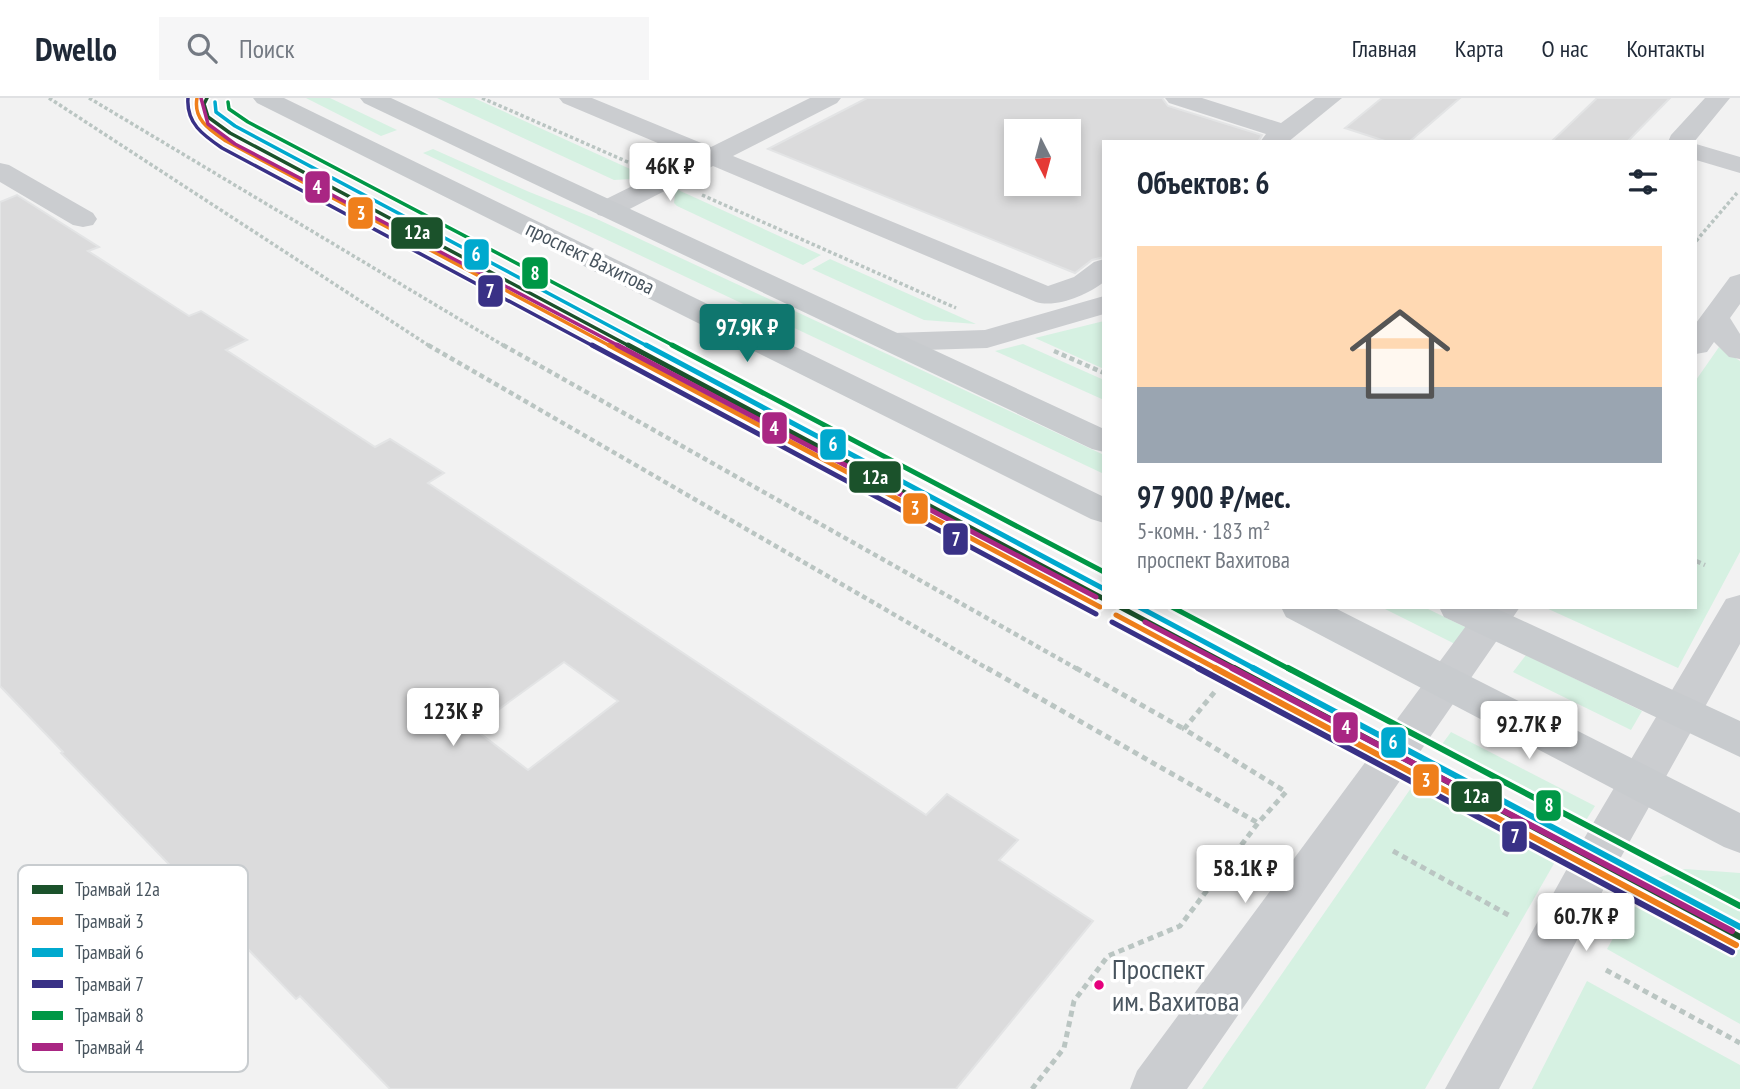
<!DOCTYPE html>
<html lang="ru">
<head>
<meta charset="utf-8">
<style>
	:root { --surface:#fff; --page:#f6f6f7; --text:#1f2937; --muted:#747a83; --line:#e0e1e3; --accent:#0f766e }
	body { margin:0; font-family:"PT Sans Narrow",sans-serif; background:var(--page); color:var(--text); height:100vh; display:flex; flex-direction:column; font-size:26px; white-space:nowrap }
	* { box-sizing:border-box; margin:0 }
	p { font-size:23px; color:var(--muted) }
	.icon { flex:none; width:38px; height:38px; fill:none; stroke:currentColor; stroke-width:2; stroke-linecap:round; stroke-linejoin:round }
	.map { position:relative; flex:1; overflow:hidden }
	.drawer { position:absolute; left:1102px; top:42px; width:595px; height:469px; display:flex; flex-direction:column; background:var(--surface); border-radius:0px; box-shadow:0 4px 10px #0003 }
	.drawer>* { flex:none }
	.needle { width:46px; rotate:174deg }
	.tools { position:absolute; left:1004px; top:21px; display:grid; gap:14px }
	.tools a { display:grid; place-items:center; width:77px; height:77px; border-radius:0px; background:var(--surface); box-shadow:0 4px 10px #0003; font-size:35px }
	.price { position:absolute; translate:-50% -60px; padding:0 16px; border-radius:7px; background:#fff; color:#222; font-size:23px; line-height:46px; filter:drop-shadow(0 2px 4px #0008) }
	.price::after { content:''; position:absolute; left:50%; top:42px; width:21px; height:16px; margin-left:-10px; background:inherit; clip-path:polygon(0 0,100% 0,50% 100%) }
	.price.active { background:var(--accent); color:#fff }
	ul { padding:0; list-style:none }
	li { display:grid; align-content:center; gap:14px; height:371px; padding:0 35px }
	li+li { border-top:2px solid var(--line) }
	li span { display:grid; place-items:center; height:217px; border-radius:0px; color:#555 }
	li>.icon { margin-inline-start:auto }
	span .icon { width:126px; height:126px; fill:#fffc; stroke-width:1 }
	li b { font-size:30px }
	h2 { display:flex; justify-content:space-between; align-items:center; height:84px; padding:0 35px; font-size:30px }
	header { display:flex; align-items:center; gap:42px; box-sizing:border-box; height:98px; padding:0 35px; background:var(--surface); border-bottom:2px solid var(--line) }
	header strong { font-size:33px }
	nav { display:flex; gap:38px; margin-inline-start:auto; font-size:24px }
	.search { width:490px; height:63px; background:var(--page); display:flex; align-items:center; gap:18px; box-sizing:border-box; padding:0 24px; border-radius:0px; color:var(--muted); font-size:26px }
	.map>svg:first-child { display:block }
	.green { fill:#d6f1e2 }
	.building { fill:#dbdbdc; stroke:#e3e4e5; stroke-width:2; fill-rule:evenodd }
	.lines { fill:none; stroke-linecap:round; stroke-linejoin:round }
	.path-far2 { stroke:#bac5c2; stroke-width:3.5; stroke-dasharray:3.5 2.5; stroke-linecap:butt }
	.path-far1 { stroke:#bac5c2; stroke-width:4.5; stroke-dasharray:5 3.5; stroke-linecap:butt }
	.path { stroke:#bac5c2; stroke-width:5; stroke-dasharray:6 4.5; stroke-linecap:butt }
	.minor { fill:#cbcdd0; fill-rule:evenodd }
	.major { fill:#c8cbce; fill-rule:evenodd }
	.tram-1-far2-casing { stroke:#fff; stroke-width:7 }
	.tram-1-far1-casing { stroke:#fff; stroke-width:10 }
	.tram-1-casing { stroke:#fff; stroke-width:11 }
	.tram-2-far2-casing { stroke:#fff; stroke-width:7 }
	.tram-2-far1-casing { stroke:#fff; stroke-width:10 }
	.tram-2-casing { stroke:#fff; stroke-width:11 }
	.tram-3-far2-casing { stroke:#fff; stroke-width:7 }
	.tram-3-far1-casing { stroke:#fff; stroke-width:10 }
	.tram-3-casing { stroke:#fff; stroke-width:11 }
	.tram-4-far2-casing { stroke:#fff; stroke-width:7 }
	.tram-4-far1-casing { stroke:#fff; stroke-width:10 }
	.tram-4-casing { stroke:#fff; stroke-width:11 }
	.tram-5-far2-casing { stroke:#fff; stroke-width:7 }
	.tram-5-far1-casing { stroke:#fff; stroke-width:10 }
	.tram-5-casing { stroke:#fff; stroke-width:11 }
	.tram-6-far2-casing { stroke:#fff; stroke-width:7 }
	.tram-6-far1-casing { stroke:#fff; stroke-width:10 }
	.tram-6-casing { stroke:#fff; stroke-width:11 }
	.tram-1-far2 { stroke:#1b522b; stroke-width:3.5 }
	.tram-1-far1 { stroke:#1b522b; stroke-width:5 }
	.tram-1 { stroke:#1b522b; stroke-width:6 }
	.tram-2-far2 { stroke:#ef7f1b; stroke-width:3.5 }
	.tram-2-far1 { stroke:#ef7f1b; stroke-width:5 }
	.tram-2 { stroke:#ef7f1b; stroke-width:6 }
	.tram-3-far2 { stroke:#00a9ce; stroke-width:3.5 }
	.tram-3-far1 { stroke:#00a9ce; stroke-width:5 }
	.tram-3 { stroke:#00a9ce; stroke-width:6 }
	.tram-4-far2 { stroke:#393186; stroke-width:3.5 }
	.tram-4-far1 { stroke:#393186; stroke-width:5 }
	.tram-4 { stroke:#393186; stroke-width:6 }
	.tram-5-far2 { stroke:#009746; stroke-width:3.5 }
	.tram-5-far1 { stroke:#009746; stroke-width:5 }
	.tram-5 { stroke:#009746; stroke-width:6 }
	.tram-6-far2 { stroke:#a92683; stroke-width:3.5 }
	.tram-6-far1 { stroke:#a92683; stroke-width:5 }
	.tram-6 { stroke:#a92683; stroke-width:6 }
	.bus-dot { fill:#e5007d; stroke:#fff; stroke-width:2.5 }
	.labels { text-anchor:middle; stroke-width:7; stroke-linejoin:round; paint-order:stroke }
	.far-street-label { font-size:21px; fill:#48545e; stroke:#fff }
	.near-bus-label { font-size:28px; fill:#48545e; stroke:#fff; text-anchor:start }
	.key { fill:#fff; stroke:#c8cccf; stroke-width:2 }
	.key-label { font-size:19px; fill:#48545e }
	.line-badge { stroke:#fff; stroke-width:2.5 }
	.badge-label { font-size:19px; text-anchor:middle; font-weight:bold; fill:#fff }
</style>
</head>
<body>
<header>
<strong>Dwello</strong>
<div class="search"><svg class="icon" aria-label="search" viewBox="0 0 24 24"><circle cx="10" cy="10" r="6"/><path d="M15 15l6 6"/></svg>Поиск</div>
<nav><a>Главная</a><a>Карта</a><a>О нас</a><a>Контакты</a></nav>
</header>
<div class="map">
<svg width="1740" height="991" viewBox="0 0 1740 991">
	<rect width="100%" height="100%" fill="#f2f2f2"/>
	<path class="green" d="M306,0H330L397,32L381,38Z
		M437,0H474L650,80L614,82Z
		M433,51L527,93L599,122L1104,357V376L423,55Z
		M676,90V91L821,157L803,167L677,108L674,105Z
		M830,161L976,226L924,222L812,171Z
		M1104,223V271L1035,240Z
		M1023,246L1104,282V302L995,253Z
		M1719,249L1740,263V454L1678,570L1544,509H1696V282Z
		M1381,509H1424L1467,530L1455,546Z
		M1526,557L1642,613L1631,632L1513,574Z
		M1451,634L1595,708L1583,727L1437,653Z
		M1418,680L1560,755L1425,991H1202Z
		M1685,771L1740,775V926L1607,851L1645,784Z
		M1587,883L1740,967V991H1532Z"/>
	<path class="building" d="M867,0H1162L1168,8L1262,37L1258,44H1104V159L1092,162L1075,175L768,51ZM1017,33H1069V86H1017Z
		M1382,0H1460L1409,44H1388L1345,30Z
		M1597,0H1670L1627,44H1551Z
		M17,97L99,149L88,153L189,218L201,213L247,242L226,252L375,349L390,341L444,375L428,385L926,717L947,696L1018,742L999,762L1093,823L956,991H390L300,898L296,901L192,793L194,792L61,655L63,654L0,588V104ZM564,564L618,603L528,672L473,630Z"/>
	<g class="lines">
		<path class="path-far2" d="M49,0L431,249
			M89,0L506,249
			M482,0L630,65
			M702,97L956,210
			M1696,143L1737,95"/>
		<path class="path-far1" d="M428,247L990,572
			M503,247L1079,572
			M1054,253L1104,275
			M1696,463L1705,467"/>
		<path class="path" d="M987,570L1258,725
			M1076,570L1184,631
			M1393,753L1512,819
			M1606,872L1740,945
			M1032,991L1064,950L1074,903L1108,858L1180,828L1258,725L1286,694L1184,631L1217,591"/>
		<path class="minor" d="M559,0H592L711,49L810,0H841L837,5L733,58L1048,188L1074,179L1094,164L1104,161V184C1087,197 1057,210 1036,204L713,68L618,117L608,119L598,117L594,111L598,105L691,59L563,5Z
			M1165,0H1202L1281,25L1315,0H1342L1288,44H1260L1266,36L1169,5Z
			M1705,0H1730L1694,44H1668L1671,37Z
			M1696,46L1740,59V75L1696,62Z
			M0,65L9,67L93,115L97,121L93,127L83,129L73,127L0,84Z
			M1740,176V206L1730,220L1740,236V261L1729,259L1714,244L1707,254L1696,256V225L1730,179Z
			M1104,198V216L987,250L893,253L882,251L877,244L882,237L893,235L985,232Z
			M1740,497V546L1611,777L1499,991H1445L1579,749L1726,501Z
			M1480,509H1520L1187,991H1130L1137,973Z"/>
		<path class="major" d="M253,0H284L1104,399V425L1091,421L257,5Z
			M360,0H391L1104,331V354L1092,351L364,5Z
			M1281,509H1333L1740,715V755L1724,749L1286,519Z
			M1439,509H1493L1740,623V659L1444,519Z"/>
		<g class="tram-1-far2-casing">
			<path id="tram-1-far2" d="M207,0L204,6L208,19L230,35L631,249"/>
		</g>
		<g class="tram-1-far1-casing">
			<path id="tram-1-far1" d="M628,247L1104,501
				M1120,509L1238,572"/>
		</g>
		<g class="tram-1-casing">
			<path id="tram-1" d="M1234,570L1740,839"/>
		</g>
		<g class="tram-2-far2-casing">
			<path id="tram-2-far2" d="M197,0C193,22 210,32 226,43L612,249"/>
		</g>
		<g class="tram-2-far1-casing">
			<path id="tram-2-far1" d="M609,247L1100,509
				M1116,517L1219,572"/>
		</g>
		<g class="tram-2-casing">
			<path id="tram-2" d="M1215,570L1736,847"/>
		</g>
		<g class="tram-3-far2-casing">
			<path id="tram-3-far2" d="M215,4L216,14L235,28L649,249"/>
		</g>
		<g class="tram-3-far1-casing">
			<path id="tram-3-far1" d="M646,247L1104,491
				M1139,509L1257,572"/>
		</g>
		<g class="tram-3-casing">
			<path id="tram-3" d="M1253,570L1740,829"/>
		</g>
		<g class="tram-4-far2-casing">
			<path id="tram-4-far2" d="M188,0C186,25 203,37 222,50L595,249"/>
		</g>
		<g class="tram-4-far1-casing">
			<path id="tram-4-far1" d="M592,247L1096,516
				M1112,524L1202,572"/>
		</g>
		<g class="tram-4-casing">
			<path id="tram-4" d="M1198,570L1732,854"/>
		</g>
		<g class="tram-5-far2-casing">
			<path id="tram-5-far2" d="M228,4L229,11L248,24L676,249"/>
		</g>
		<g class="tram-5-far1-casing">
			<path id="tram-5-far1" d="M672,247L1104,474
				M1172,509L1291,572"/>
		</g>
		<g class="tram-5-casing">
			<path id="tram-5" d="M1288,570L1740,808"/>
		</g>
		<g class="tram-6-far2-casing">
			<path id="tram-6-far2" d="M201,0L208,26L235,46L621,249"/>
		</g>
		<g class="tram-6-far1-casing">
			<path id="tram-6-far1" d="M617,247L1096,499
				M1145,524L1236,572"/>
		</g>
		<g class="tram-6-casing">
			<path id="tram-6" d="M1232,570L1732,833"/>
		</g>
		<use href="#tram-1-far2" class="tram-1-far2"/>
		<use href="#tram-1-far1" class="tram-1-far1"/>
		<use href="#tram-1" class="tram-1"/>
		<use href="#tram-2-far2" class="tram-2-far2"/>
		<use href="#tram-2-far1" class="tram-2-far1"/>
		<use href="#tram-2" class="tram-2"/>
		<use href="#tram-3-far2" class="tram-3-far2"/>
		<use href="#tram-3-far1" class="tram-3-far1"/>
		<use href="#tram-3" class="tram-3"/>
		<use href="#tram-4-far2" class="tram-4-far2"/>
		<use href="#tram-4-far1" class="tram-4-far1"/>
		<use href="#tram-4" class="tram-4"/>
		<use href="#tram-5-far2" class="tram-5-far2"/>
		<use href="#tram-5-far1" class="tram-5-far1"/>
		<use href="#tram-5" class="tram-5"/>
		<use href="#tram-6-far2" class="tram-6-far2"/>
		<use href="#tram-6-far1" class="tram-6-far1"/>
		<use href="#tram-6" class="tram-6"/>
	</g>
	<circle class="bus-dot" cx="1099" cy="887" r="6"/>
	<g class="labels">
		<g class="far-street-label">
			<text transform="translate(590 160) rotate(26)" y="7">проспект Вахитова</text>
		</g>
		<g class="near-bus-label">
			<text x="1112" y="881">Проспект<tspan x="1112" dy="32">им. Вахитова</tspan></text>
		</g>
	</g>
	<rect x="18" y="767" width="230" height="207" rx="10" class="key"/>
	<rect x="32" y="787" width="31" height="9" fill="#1b522b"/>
	<rect x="32" y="819" width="31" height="8" fill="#ef7f1b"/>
	<rect x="32" y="850" width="31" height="9" fill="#00a9ce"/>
	<rect x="32" y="882" width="31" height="8" fill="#393186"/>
	<rect x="32" y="913" width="31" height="9" fill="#009746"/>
	<rect x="32" y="945" width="31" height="8" fill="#a92683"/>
	<g class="key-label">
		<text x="75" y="798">Трамвай 12а</text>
		<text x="75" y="830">Трамвай 3</text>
		<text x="75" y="861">Трамвай 6</text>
		<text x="75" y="893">Трамвай 7</text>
		<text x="75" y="924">Трамвай 8</text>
		<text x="75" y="956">Трамвай 4</text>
	</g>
	<g class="line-badge">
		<rect x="304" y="72" width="27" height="34" rx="7" fill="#a92683"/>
		<rect x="347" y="98" width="27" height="34" rx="7" fill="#ef7f1b"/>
		<rect x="390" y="118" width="54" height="34" rx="7" fill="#1b522b"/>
		<rect x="463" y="140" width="27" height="33" rx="7" fill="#00a9ce"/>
		<rect x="521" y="158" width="28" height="34" rx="7" fill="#009746"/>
		<rect x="477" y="176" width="27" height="34" rx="7" fill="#393186"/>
		<rect x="761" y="313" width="27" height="34" rx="7" fill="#a92683"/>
		<rect x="819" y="330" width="28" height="33" rx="7" fill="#00a9ce"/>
		<rect x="848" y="362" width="54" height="34" rx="7" fill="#1b522b"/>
		<rect x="902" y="394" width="27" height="33" rx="7" fill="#ef7f1b"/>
		<rect x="942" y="424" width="27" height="34" rx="7" fill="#393186"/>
		<rect x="1332" y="613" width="27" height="33" rx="7" fill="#a92683"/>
		<rect x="1380" y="628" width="27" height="33" rx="7" fill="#00a9ce"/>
		<rect x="1412" y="665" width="28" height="34" rx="7" fill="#ef7f1b"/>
		<rect x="1450" y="682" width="53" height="33" rx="7" fill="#1b522b"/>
		<rect x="1535" y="691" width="27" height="33" rx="7" fill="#009746"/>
		<rect x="1501" y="722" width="27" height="33" rx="7" fill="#393186"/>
	</g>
	<g class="badge-label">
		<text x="317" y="96">4</text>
		<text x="361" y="122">3</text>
		<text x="417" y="141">12а</text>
		<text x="476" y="163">6</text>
		<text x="535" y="182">8</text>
		<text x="490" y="200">7</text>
		<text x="774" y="337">4</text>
		<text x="833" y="353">6</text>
		<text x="875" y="386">12а</text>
		<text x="915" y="417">3</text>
		<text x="956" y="448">7</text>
		<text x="1346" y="636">4</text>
		<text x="1393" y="651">6</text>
		<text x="1426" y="689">3</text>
		<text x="1476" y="705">12а</text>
		<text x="1549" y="714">8</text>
		<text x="1515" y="745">7</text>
	</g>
</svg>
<div class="tools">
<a><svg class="needle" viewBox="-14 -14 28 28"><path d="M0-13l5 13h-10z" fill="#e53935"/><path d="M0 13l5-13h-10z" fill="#747a83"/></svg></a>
</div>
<b class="price" style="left:670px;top:105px">46K ₽</b>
<b class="price active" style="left:747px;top:266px">97.9K ₽</b>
<b class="price" style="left:453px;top:650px">123K ₽</b>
<b class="price" style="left:1529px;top:663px">92.7K ₽</b>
<b class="price" style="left:1245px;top:807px">58.1K ₽</b>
<b class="price" style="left:1586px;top:855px">60.7K ₽</b>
<section class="drawer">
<h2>Объектов: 6<svg class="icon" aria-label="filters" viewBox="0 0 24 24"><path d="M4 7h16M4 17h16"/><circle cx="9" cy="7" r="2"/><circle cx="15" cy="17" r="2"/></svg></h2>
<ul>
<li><span style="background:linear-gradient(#ffd9b3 65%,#9aa5b1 0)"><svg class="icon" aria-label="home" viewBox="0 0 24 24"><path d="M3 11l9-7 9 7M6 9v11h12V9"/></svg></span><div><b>97 900 ₽/мес.</b><p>5-комн. · 183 m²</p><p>проспект Вахитова</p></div></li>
</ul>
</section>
</div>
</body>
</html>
